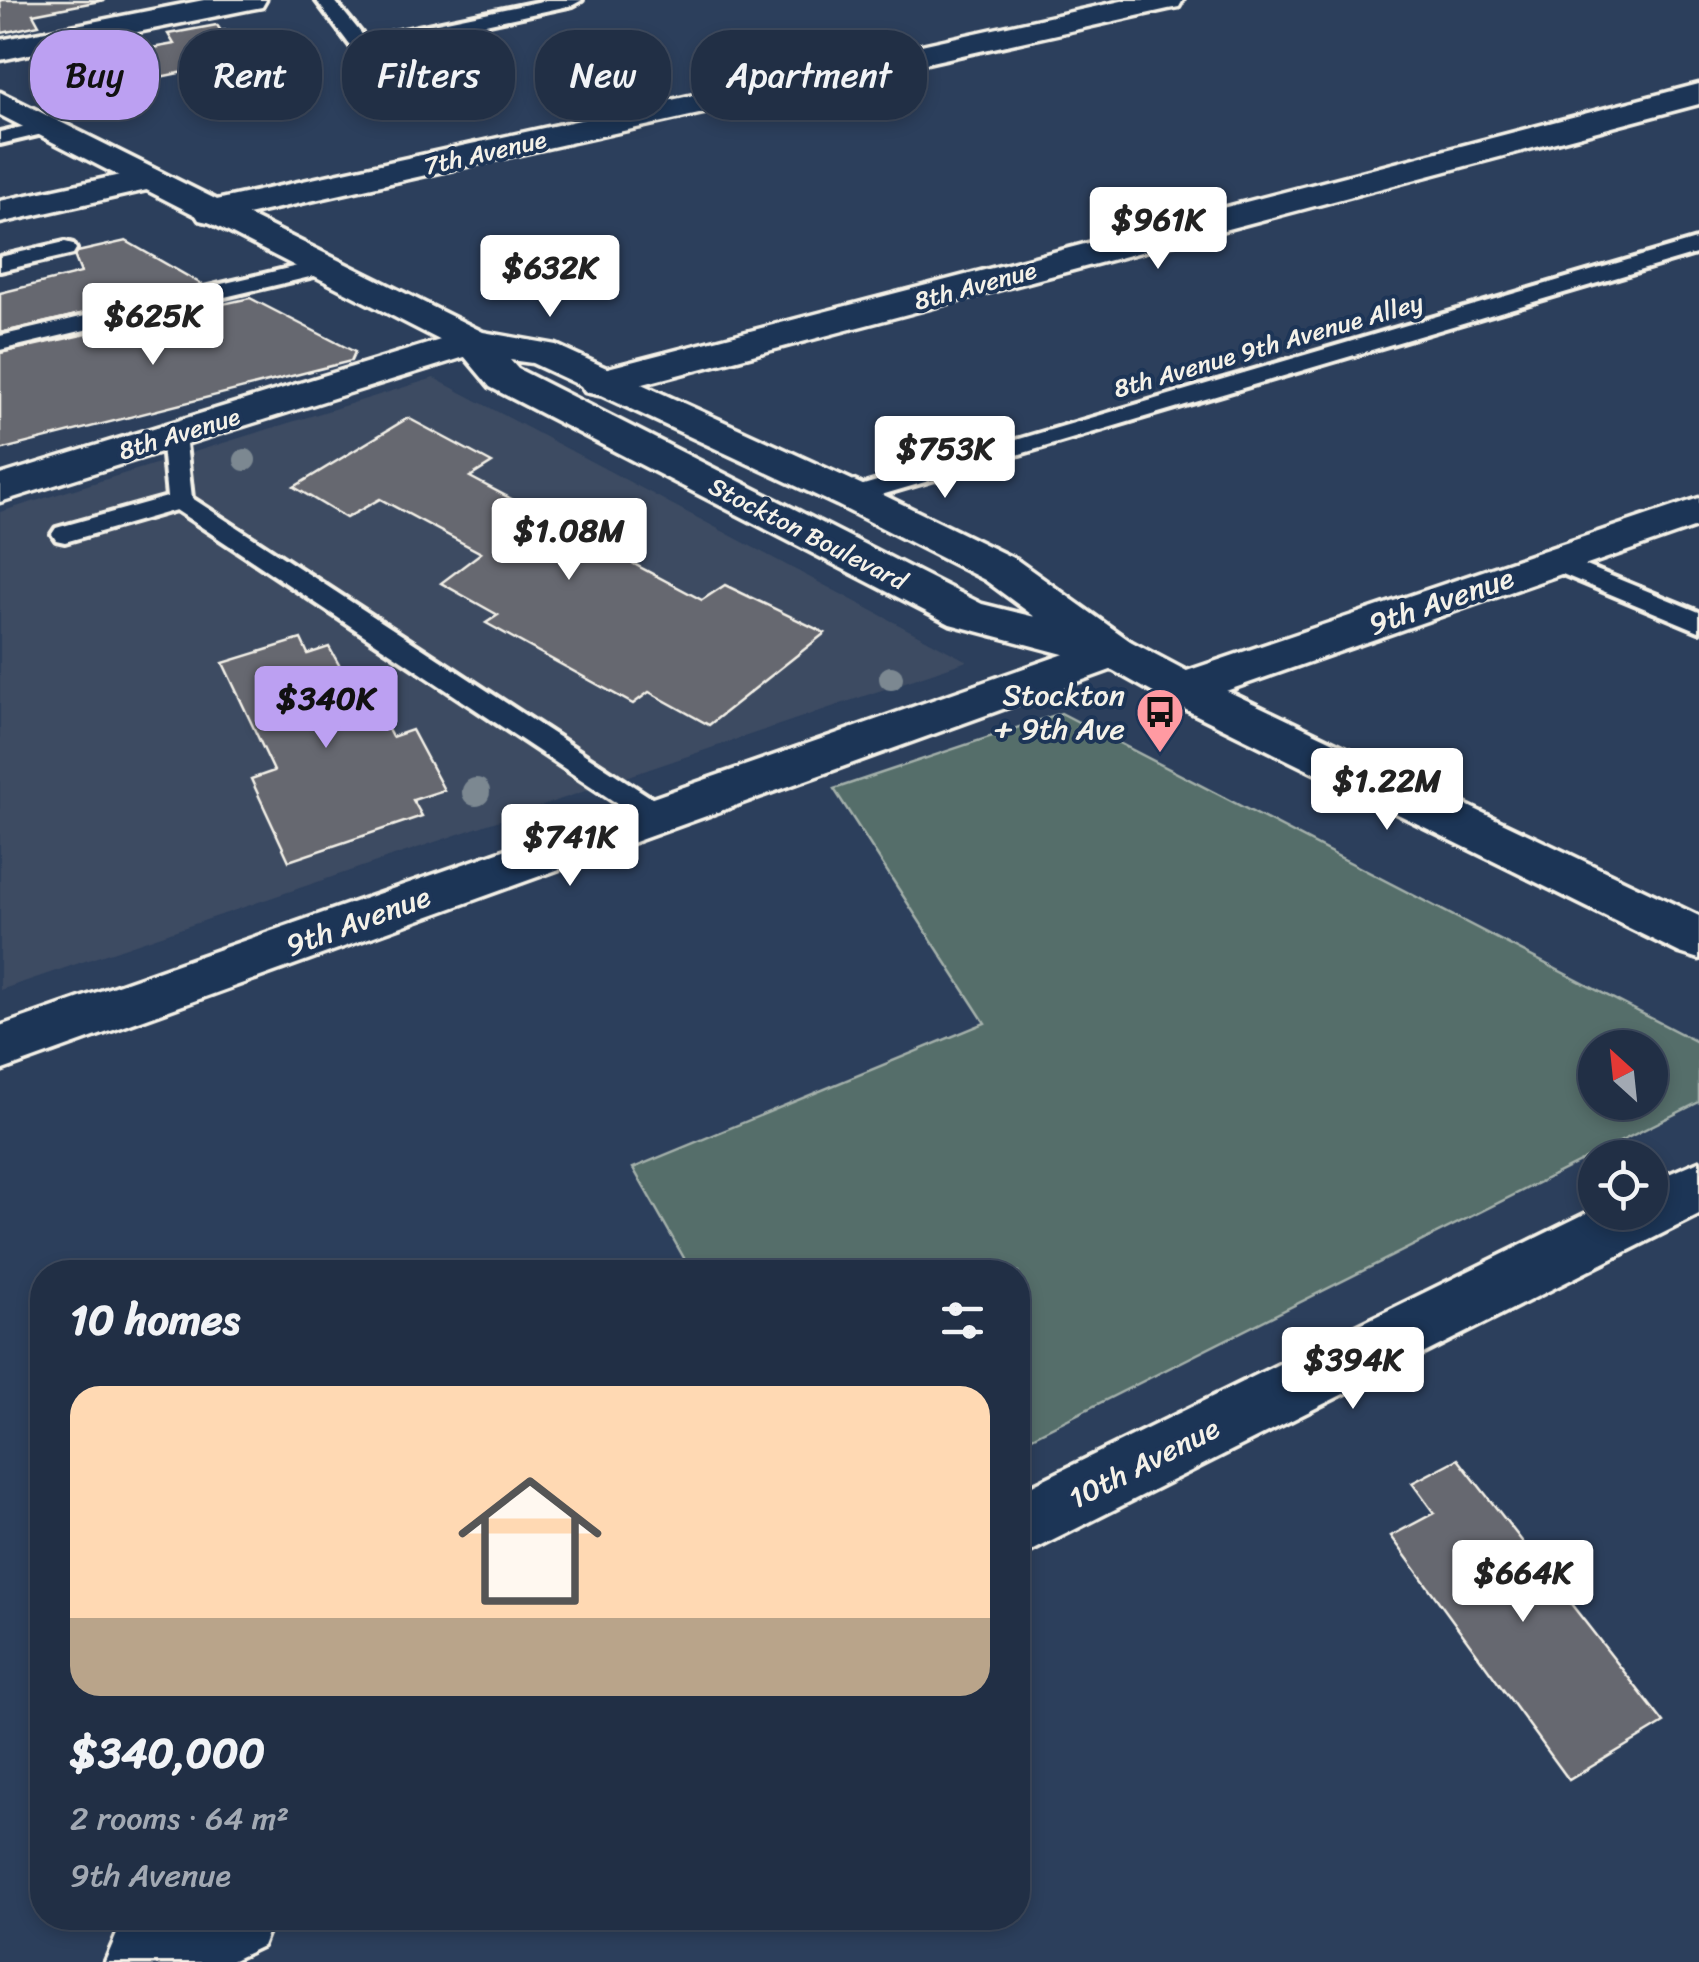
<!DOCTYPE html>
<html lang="en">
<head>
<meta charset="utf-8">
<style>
	:root { --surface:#212f45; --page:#29374c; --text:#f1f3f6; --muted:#a2a9b3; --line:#3e4a5e; --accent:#bca0f2 }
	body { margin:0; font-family:Sriracha,sans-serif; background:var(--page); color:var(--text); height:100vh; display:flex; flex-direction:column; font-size:38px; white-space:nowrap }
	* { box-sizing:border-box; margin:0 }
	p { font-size:32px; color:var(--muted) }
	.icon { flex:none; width:55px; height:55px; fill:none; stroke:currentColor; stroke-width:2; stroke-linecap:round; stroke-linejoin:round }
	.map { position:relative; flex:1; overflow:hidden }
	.drawer { position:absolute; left:30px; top:1260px; width:1000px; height:670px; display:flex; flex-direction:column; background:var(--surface); border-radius:40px; box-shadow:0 5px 15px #0003,0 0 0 2px var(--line) }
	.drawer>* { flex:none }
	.guide { position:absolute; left:30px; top:30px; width:1000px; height:90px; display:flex; gap:20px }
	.needle { width:65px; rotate:333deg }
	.tools { position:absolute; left:1578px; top:1030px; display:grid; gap:20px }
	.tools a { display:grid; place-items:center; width:90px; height:90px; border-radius:50%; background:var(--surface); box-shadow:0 5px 15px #0003,0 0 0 2px var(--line); font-size:50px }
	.price { position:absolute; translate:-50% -85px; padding:0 22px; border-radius:10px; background:#fff; color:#222; font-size:32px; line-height:65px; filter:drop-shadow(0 2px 5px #0008) }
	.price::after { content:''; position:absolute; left:50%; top:60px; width:30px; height:22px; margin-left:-15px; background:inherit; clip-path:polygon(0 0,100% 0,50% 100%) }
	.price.on { background:var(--accent); color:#111 }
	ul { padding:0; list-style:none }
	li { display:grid; align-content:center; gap:20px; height:530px; padding:0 40px }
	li+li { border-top:2px solid var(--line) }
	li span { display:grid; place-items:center; height:310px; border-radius:30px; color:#555 }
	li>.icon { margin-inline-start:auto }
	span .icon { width:180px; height:180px; fill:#fffc; stroke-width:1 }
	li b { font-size:42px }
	h2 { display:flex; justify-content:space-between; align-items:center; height:120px; padding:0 40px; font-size:42px }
	.tag { padding:0 35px; border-radius:40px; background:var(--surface); box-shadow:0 5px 15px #0003,0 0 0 2px var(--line); font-size:35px; line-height:90px }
	.tag.on { background:var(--accent); color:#111 }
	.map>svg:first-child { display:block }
	.built { fill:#3d4b62 }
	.green { fill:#546e6b; stroke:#a4b0aa; stroke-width:2.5; fill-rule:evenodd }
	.building { fill:#666770; stroke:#f4f1e8; stroke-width:2.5 }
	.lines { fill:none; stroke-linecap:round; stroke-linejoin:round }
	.service-casing { stroke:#f4f1e8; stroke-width:8 }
	.minor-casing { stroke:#f4f1e8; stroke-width:7 }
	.secondary-casing { stroke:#f4f1e8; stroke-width:7 }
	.service { fill:#1d3557; fill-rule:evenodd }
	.minor { fill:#1d3557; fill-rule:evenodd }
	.secondary { fill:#1d3557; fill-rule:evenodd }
	.tree { fill:#7b8891 }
	.labels { text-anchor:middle; stroke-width:8; stroke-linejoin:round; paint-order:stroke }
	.far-street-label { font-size:25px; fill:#f4f1e8; stroke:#1d3557 }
	.street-label { font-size:30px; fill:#f4f1e8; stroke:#1d3557 }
	.poi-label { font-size:30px; fill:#f4f1e8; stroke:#1d3557; text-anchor:end }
</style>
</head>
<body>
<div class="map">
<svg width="1699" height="1962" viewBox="0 0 1699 1962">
	<rect width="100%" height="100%" fill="#2c3f5c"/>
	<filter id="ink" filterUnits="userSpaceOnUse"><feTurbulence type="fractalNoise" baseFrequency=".01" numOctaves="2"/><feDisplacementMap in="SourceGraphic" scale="20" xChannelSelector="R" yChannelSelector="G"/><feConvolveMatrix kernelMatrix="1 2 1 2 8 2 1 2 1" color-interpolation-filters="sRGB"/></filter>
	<g filter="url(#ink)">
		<path class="built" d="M434,378L967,661L0,990V512Z"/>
		<path class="green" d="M1061,713L1699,1043V1102L1018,1444V1272H692L633,1168L985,1023L834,789ZM1595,1048H1650V1102H1595Z"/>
		<path class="building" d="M0,0H105L33,14L39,25L2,33Z
			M217,25L221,31L229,30L248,59L135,82L125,64L141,61L136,51L174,44L168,34Z
			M126,241L203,285L0,333V293L81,273L73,253Z
			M250,298L355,352L351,361L0,450V353Z
			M408,418L492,463L470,477L702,600L725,585L825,633L709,725L649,692L633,704L486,623L498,615L441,583L481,553L380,499L346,518L294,487Z
			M301,639L308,654L329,647L342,670L354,667L392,737L412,730L444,790L413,800L422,816L289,861L251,779L274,771L223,663Z
			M1458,1459L1664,1723L1569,1780L1391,1536L1434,1513L1412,1483Z"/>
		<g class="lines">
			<g class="service-casing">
				<path id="service" d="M316,0H334L365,38L547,0H582L573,5L360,51L353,49Z
					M48,121L58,127L55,131L0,144V132Z
					M1699,239V253L861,501L852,504L839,496L843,491Z
					M65,242L73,244L76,249L73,254L0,271V257Z
					M323,260L334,267L331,272L0,350V336Z
					M173,428L185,435L192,498L667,808L671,815L667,822L656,826L645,822L176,510L65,542L56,540L52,534L56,528L167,497L161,435Z
					M1557,554L1699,612V631L1548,568L1544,562L1548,556Z"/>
			</g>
			<g class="minor-casing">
				<path id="minor" d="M204,0H266L262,7L251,9L0,60V40Z
					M1126,0H1183L1179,7L1168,9L212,223L199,220L194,212L199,204L212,201Z
					M1699,84V104L613,392L599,395L585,392L579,383L585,374Z
					M148,169L160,173L166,180L160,187L0,223V201Z
					M473,330L487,334L493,342L487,350L0,502V475Z
					M1699,498V526L1200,700L1183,705L1166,700L1159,689L1166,678Z
					M1113,637L1130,641L1136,652L1130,663L0,1071V1026Z
					M1699,1161V1215L1018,1558V1492L1595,1209V1212H1650V1182Z
					M151,1918H273L262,1946L229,1962H105L117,1934Z"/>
			</g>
			<g class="secondary-casing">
				<path id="secondary" d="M0,92L483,332L556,345L867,487L1017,560L1130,641L1200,678L1699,916V959L1680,953L1166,700L1089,657L1082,659L950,624L490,387L459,350L0,115ZM510,360L532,363L837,505L985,580L1035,617L982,604L518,369Z"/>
			</g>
			<use href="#service" class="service"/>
			<use href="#minor" class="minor"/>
			<use href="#secondary" class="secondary"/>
		</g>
		<g class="tree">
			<circle cx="245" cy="460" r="11"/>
			<circle cx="891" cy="678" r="12"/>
			<circle cx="476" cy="792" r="14"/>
		</g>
	</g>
	<defs>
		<g id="bus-pin" transform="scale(2.5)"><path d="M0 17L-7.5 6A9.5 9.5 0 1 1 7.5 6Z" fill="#ff9aa2" stroke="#1d3557"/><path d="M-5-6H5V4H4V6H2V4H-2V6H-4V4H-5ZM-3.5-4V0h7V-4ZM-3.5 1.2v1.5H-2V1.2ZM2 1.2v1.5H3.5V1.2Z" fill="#111"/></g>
	</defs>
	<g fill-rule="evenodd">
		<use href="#bus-pin" x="1160" y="712"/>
	</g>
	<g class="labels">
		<g class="far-street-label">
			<text transform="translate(485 152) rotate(-13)" y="9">7th Avenue</text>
			<text transform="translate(975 285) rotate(-15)" y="9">8th Avenue</text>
			<text transform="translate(1268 345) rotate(-16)" y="9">8th Avenue 9th Avenue Alley</text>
			<text transform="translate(179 433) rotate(-17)" y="9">8th Avenue</text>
			<text transform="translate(808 533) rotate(27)" y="9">Stockton Boulevard</text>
		</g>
		<g class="street-label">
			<text transform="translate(1441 601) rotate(-19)" y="10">9th Avenue</text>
			<text transform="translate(358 921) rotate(-20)" y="10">9th Avenue</text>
			<text transform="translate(1144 1463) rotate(-27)" y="10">10th Avenue</text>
		</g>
		<g class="poi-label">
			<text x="1125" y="705">Stockton<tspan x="1125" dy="34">+ 9th Ave</tspan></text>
		</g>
	</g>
</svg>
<div class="tools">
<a><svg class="needle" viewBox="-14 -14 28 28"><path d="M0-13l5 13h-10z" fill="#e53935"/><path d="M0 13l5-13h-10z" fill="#a2a9b3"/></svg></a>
<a><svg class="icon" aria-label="locate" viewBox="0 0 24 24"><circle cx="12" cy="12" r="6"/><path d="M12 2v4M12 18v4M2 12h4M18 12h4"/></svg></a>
</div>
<b class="price" style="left:1158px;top:272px">$961K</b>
<b class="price" style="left:550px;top:320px">$632K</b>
<b class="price" style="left:153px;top:368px">$625K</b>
<b class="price" style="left:945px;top:501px">$753K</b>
<b class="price" style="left:569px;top:583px">$1.08M</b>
<b class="price on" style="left:326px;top:751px">$340K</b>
<b class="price" style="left:1387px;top:833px">$1.22M</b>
<b class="price" style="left:570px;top:889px">$741K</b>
<b class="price" style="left:1353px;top:1412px">$394K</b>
<b class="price" style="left:1523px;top:1625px">$664K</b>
<div class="guide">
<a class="tag on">Buy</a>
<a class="tag">Rent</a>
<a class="tag">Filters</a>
<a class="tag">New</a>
<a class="tag">Apartment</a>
</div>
<section class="drawer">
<h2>10 homes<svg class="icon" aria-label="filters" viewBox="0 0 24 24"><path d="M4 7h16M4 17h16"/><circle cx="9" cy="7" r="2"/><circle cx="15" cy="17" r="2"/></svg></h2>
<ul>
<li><span style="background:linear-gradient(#ffd9b3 75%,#b9a48a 0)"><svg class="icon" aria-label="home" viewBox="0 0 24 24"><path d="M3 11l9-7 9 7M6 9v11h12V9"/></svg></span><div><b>$340,000</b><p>2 rooms · 64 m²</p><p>9th Avenue</p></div></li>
</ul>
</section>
</div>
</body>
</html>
